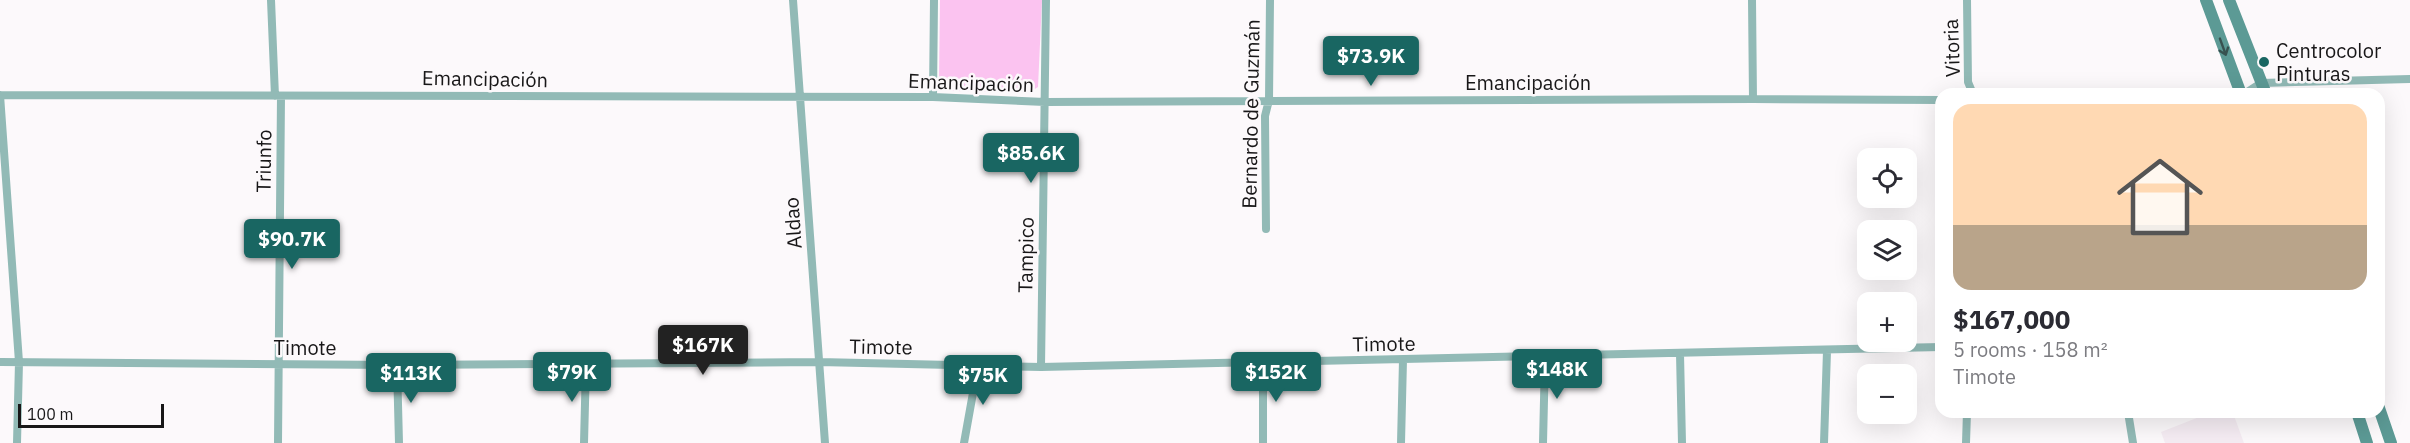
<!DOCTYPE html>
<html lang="en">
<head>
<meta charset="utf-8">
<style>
	:root { --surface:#fff; --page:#f7f7f7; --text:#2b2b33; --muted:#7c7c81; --line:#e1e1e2; --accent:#196662 }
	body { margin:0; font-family:"IBM Plex Sans",sans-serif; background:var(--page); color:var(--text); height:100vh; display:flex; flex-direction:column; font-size:22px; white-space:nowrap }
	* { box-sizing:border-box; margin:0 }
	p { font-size:20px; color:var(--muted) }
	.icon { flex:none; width:33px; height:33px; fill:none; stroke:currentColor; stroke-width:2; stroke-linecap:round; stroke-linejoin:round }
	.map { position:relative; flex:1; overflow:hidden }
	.sheet { position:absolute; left:1935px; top:88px; width:450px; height:330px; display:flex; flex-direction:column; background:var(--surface); border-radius:18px; box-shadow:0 6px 24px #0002 }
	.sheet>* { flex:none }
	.controls { position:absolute; left:1857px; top:148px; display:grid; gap:12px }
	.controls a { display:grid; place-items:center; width:60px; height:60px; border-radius:12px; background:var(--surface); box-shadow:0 6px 24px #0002; font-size:30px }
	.scale { position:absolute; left:18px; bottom:15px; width:146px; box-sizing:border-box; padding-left:6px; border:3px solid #181718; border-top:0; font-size:16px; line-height:21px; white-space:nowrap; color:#181718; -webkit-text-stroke:4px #fcf9fb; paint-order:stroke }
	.price { position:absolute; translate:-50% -51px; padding:0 14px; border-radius:6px; background:var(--accent); color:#fff; font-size:20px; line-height:39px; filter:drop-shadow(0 2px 3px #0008) }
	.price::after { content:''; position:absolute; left:50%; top:36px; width:18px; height:14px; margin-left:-9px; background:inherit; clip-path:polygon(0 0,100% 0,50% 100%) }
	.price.on { background:#222; color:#fff }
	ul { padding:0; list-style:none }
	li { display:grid; align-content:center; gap:12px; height:318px; padding:0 18px }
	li+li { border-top:2px solid var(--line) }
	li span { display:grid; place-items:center; height:186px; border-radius:18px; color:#555 }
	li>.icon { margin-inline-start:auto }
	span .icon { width:108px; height:108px; fill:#fffc; stroke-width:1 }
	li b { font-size:26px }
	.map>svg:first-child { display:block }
	.built { fill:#f5ecf3 }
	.green { fill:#fbc3f0 }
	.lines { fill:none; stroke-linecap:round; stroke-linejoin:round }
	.street { stroke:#92bab6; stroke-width:8 }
	.secondary { stroke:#5c9a95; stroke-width:12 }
	.oneway { stroke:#375250 }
	.poi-dot { fill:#196662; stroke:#fcf9fb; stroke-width:2 }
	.labels { text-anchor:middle; stroke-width:5; stroke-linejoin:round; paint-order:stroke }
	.street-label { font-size:20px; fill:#181718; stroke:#fcf9fb }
	.poi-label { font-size:20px; fill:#181718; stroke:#fcf9fb; text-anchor:start }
</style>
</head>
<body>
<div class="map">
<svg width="2410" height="443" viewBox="0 0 2410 443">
	<rect width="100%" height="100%" fill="#fcf9fb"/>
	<path class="built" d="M2212,412L2233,413L2244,443H2165L2161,432Z"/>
	<path class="green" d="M940,0H1042L1038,87L1030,92L947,91L939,78Z"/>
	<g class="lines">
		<path class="street" d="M271,0L275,96
			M793,0L825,443
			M1752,0L1753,99
			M1967,0L1968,82L1973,94
			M2244,94L2261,83L2410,79
			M0,95L933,97L1045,102L1753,99L1941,100
			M0,95L19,362L17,443
			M933,97L934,0
			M1266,229L1265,116L1269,100L1270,0
			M1680,354L1682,443
			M0,362L397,365L819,362L1041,367L1941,347
			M1263,363V443
			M397,365L399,443
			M1041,367L1046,0
			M2128,412L2133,443
			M278,443L281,96
			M584,443L586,364
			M964,443L978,365
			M1401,443L1403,360
			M1543,443L1545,357
			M1824,443L1827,351
			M1966,443L1967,412"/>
		<path class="secondary" d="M2206,0L2241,94
			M2229,0L2266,94
			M2379,408L2391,443
			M2357,412L2367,443"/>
	</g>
	<defs><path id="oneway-shaft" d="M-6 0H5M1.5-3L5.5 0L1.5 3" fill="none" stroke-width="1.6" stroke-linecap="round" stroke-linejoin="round" transform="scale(1.5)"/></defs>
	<use class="oneway" href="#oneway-shaft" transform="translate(2223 47) rotate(70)"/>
	<circle class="poi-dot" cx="2264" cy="62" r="6"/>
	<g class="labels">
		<g class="street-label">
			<text transform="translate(1952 48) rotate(-92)" y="7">Vitoria</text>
			<text transform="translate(485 79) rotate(1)" y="7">Emancipación</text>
			<text transform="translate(971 83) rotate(2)" y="7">Emancipación</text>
			<text x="1528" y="90">Emancipación</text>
			<text transform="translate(1251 114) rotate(-89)" y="7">Bernardo de Guzmán</text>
			<text transform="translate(264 161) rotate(-89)" y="7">Triunfo</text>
			<text transform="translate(793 223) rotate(-94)" y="7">Aldao</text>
			<text transform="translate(1026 255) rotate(-89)" y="7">Tampico</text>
			<text transform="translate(1384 344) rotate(-1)" y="7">Timote</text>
			<text transform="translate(881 347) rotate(1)" y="7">Timote</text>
			<text x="305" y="355">Timote</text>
		</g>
		<g class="poi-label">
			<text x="2276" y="58">Centrocolor<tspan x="2276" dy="23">Pinturas</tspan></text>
		</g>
	</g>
</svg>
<div class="controls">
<a><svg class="icon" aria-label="locate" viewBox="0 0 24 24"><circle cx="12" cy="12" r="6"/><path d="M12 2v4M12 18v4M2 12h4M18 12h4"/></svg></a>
<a><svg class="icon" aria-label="layers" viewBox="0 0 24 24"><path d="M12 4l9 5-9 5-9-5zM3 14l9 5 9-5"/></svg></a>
<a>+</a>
<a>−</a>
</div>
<div class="scale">100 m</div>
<b class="price" style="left:1371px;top:87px">$73.9K</b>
<b class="price" style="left:1031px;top:184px">$85.6K</b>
<b class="price" style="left:292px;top:270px">$90.7K</b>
<b class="price on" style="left:703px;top:376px">$167K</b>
<b class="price" style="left:1557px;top:400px">$148K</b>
<b class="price" style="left:572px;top:403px">$79K</b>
<b class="price" style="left:1276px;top:403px">$152K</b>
<b class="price" style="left:411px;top:404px">$113K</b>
<b class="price" style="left:983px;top:406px">$75K</b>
<section class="sheet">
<ul>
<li><span style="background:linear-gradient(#ffd9b3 65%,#b9a48a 0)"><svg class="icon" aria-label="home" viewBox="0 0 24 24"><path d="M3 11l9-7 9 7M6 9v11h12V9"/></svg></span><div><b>$167,000</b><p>5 rooms · 158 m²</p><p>Timote</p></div></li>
</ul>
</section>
</div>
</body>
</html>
